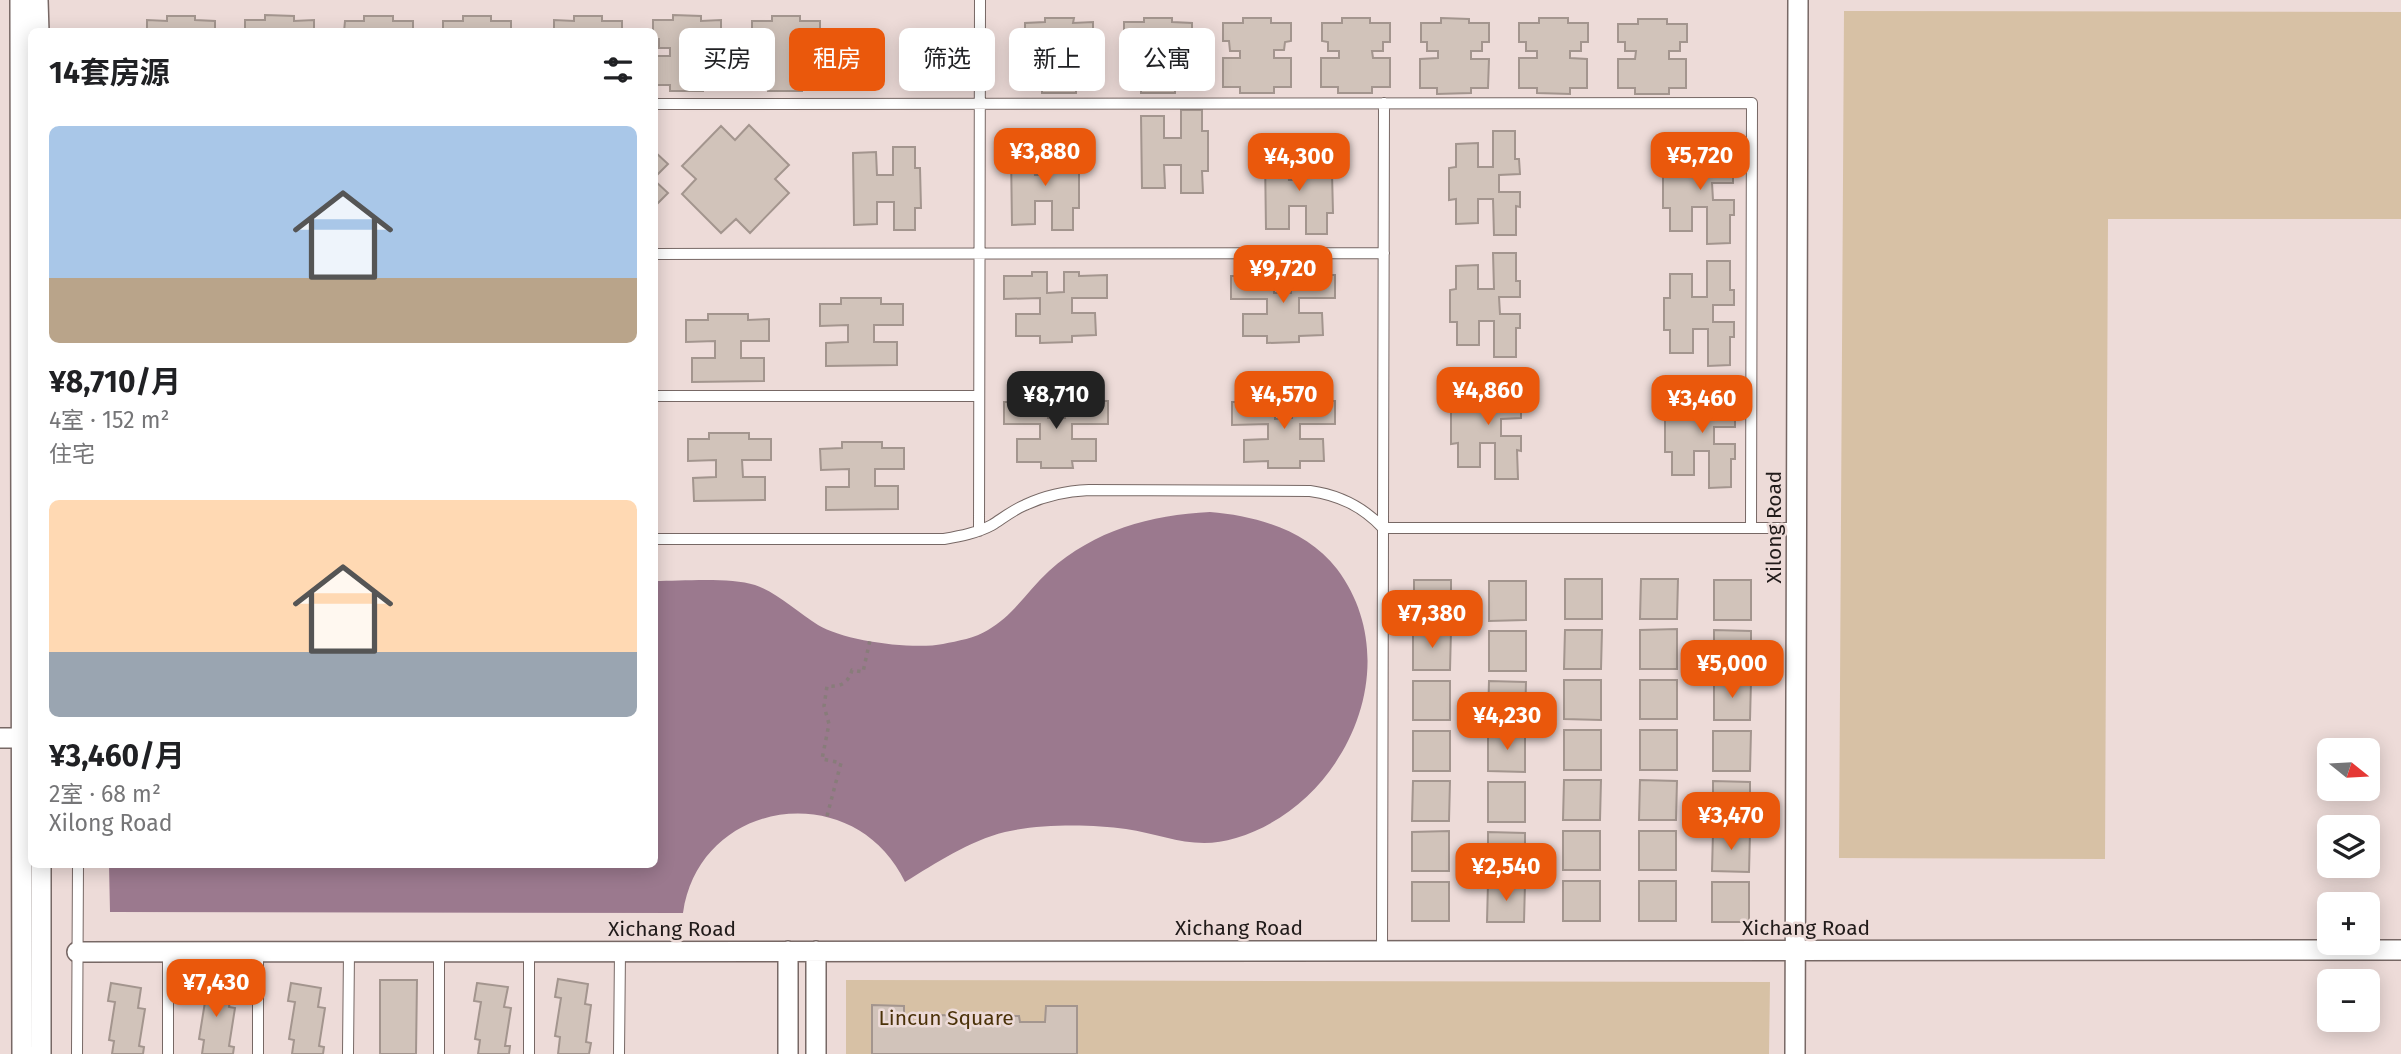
<!DOCTYPE html>
<html lang="zh">
<head>
<meta charset="utf-8">
<style>
	:root { --surface:#fff; --page:#f6f6f6; --text:#202124; --muted:#757577; --accent:#ea580c }
	body { margin:0; font-family:"Fira Sans","Noto Sans SC",sans-serif; background:var(--page); color:var(--text); height:100vh; display:flex; flex-direction:column; font-size:26px; white-space:nowrap }
	* { box-sizing:border-box; margin:0 }
	p { font-size:23px; color:var(--muted) }
	.icon { flex:none; width:38px; height:38px; fill:none; stroke:currentColor; stroke-width:2; stroke-linecap:round; stroke-linejoin:round }
	.map { position:relative; flex:1; overflow:hidden }
	.sheet { position:absolute; left:28px; top:28px; width:630px; height:840px; display:flex; flex-direction:column; background:var(--surface); border-radius:10px; box-shadow:0 4px 18px #0003 }
	.sheet>* { flex:none }
	.hud { position:absolute; left:679px; top:28px; width:665px; height:63px; display:flex; gap:14px }
	.needle { width:46px; rotate:108deg }
	.fabs { position:absolute; left:2317px; top:738px; display:grid; gap:14px }
	.fabs a { display:grid; place-items:center; width:63px; height:63px; border-radius:10px; background:var(--surface); box-shadow:0 4px 18px #0003; font-size:35px }
	.price { position:absolute; translate:-50% -60px; padding:0 16px; border-radius:14px; background:var(--accent); color:#fff; font-size:23px; line-height:46px; filter:drop-shadow(0 2px 4px #0008) }
	.price::after { content:''; position:absolute; left:50%; top:42px; width:21px; height:16px; margin-left:-10px; background:inherit; clip-path:polygon(0 0,100% 0,50% 100%) }
	.price.on { background:#222; color:#fff }
	ul { padding:0; list-style:none }
	li { display:grid; align-content:center; gap:14px; height:371px; padding:0 21px }
	li span { display:grid; place-items:center; height:217px; border-radius:10px; color:#555 }
	li>.icon { margin-inline-start:auto }
	span .icon { width:126px; height:126px; fill:#fffc; stroke-width:1 }
	li b { font-size:30px }
	h2 { display:flex; justify-content:space-between; align-items:center; height:84px; padding:0 21px; font-size:30px }
	.tag { padding:0 24px; border-radius:10px; background:var(--surface); box-shadow:0 4px 18px #0003; font-size:24px; line-height:63px }
	.tag.on { background:var(--accent); color:#fff }
	.map>svg:first-child { display:block }
	.green { fill:#d7c1a5 }
	.water { fill:#9b798e }
	.building { fill:#d1c3ba; stroke:#a3958e; stroke-width:2 }
	.lines { fill:none; stroke-linecap:round; stroke-linejoin:round }
	.lane-casing { stroke:#776865; stroke-width:12 }
	.street-casing { stroke:#776865; stroke-width:22 }
	.path { stroke:#887c7a; stroke-width:3.5; stroke-dasharray:3.5 5; stroke-linecap:butt }
	.lane { stroke:#fff; stroke-width:10 }
	.street { stroke:#fff; stroke-width:19 }
	.labels { text-anchor:middle; stroke-width:5; stroke-linejoin:round; paint-order:stroke }
	.street-label { font-size:21px; fill:#211b1a; stroke:#eddbd8 }
	.park-label { font-size:21px; fill:#4b3209; stroke:#eddbd8 }
</style>
</head>
<body>
<div class="map">
<svg width="2401" height="1054" viewBox="0 0 2401 1054">
	<rect width="100%" height="100%" fill="#eddbd8"/>
	<path class="green" d="M1844,11L2401,12V219H2108L2105,859L1839,858Z
		M846,980L1770,982L1769,1054H846Z"/>
	<path class="water" d="M1210,512C1257,516 1307,530 1337,569C1409,665 1345,805 1236,838C1195,851 1165,835 1126,829C1090,824 1040,824 1005,832C969,841 936,863 905,882C855,777 700,797 683,913L110,912L109,865L654,864L655,581C682,581 730,577 755,585C778,593 798,613 818,625C844,641 913,650 943,644C958,641 975,638 988,630C1013,616 1028,590 1049,571C1095,530 1150,515 1210,512Z"/>
	<path class="building" d="M265,15L294,16V21L314,20V32H245V20H265Z
		M673,15L701,16V21L721,20V39H714V48H703L704,56H721V85H703V91H670V85H654V56H670V48H659V39H654V32H653V20H673Z
		M167,16H195V20L215,21V32H147V20L167,21Z
		M364,16H393V21H413V32H344L345,21H364Z
		M463,16H491V21H511V32H443V21H463Z
		M574,16H602V21H622V32H554V20L574,21Z
		M772,16H800V21H820V40L813,39V49H802V56H820L819,85H802V91H768V85H751V56H769V48H758V39H752V21H772Z
		M1045,18H1074L1073,23L1093,22V41H1087V50H1076V58H1093V87H1076V93H1042V87H1025V58H1042V50H1032V41H1025V23L1045,22Z
		M1144,18H1172V22L1192,23V41H1186L1185,50H1175V58H1192V87H1175V93H1141V87H1124V57L1141,58V50H1131V41H1124V22H1144Z
		M1243,18H1271V23H1291V41L1285,42L1284,50H1274V58H1291V87H1274V93H1240V87H1223V58H1240V51H1230L1229,41H1223V23H1243Z
		M1342,18H1370V23H1390V42H1383V51H1372L1373,58H1390V87H1372V93H1338V87H1321V58H1339V51H1328V42L1322,41V23H1342Z
		M1441,18L1469,19V23H1489V42H1482V51H1471V59H1489L1488,88H1471V93L1437,94V88H1420V59L1438,58V51H1427V42H1421V23H1441Z
		M1539,18H1568V23H1588V42H1581V51H1570V58L1587,59V88H1570V94L1537,93V88H1519V58H1537V51H1526V42H1519V23H1539Z
		M1638,19H1667V24H1687V42H1680V51H1669V59H1686V88H1669V94H1635V88H1618V59H1635L1636,51H1625V42H1618V24H1638Z
		M1181,110H1202V131H1208V171H1202L1203,193H1181V165H1164L1165,188H1142L1141,116H1164V138H1181Z
		M749,125L789,165L775,179L789,193L750,233L736,219L721,233L682,194L696,179L682,166L721,126L735,140Z
		M1493,131H1515V159H1519L1520,174L1499,175V192H1520V207L1516,206V235H1494L1493,199H1478V223L1456,224V199L1449,200V168L1456,167V144L1478,143V167H1493Z
		M1707,139H1729V168H1733V183H1712L1713,200H1734V215H1730V243L1707,244V207H1692V231H1670V208H1663V176H1670V152H1692V175H1707Z
		M1073,146V168H1079V208H1073V230H1052V201H1035V224L1012,225L1011,153L1034,152L1035,175H1051V147Z
		M893,147H915V168H920L921,208H915V230H894V202H877V224L854,225L853,153L876,152L877,175H893Z
		M654,151L668,164L654,178Z
		M1305,151H1326V173H1332L1333,213H1327V234H1306V206H1289V229H1266L1265,157H1288L1289,180H1305Z
		M654,180L668,193L654,207Z
		M1493,253H1516V281H1520V297H1499L1500,314H1520V328H1516V357H1494V321H1479V345H1457V322H1450V290L1456,289V266L1478,265V289H1494Z
		M1707,261H1730V290H1734V305H1713V322H1734V337H1730V365L1708,366V329H1693V353H1670V330H1664V298H1670V274H1692V297H1707Z
		M1306,271V275H1335V298H1299V313H1322L1323,335L1299,336V342L1267,343V336H1243V314H1267V299H1231V276H1259V272H1274V293H1291V272Z
		M1032,272H1047V293L1064,292V272H1079V276L1107,275V298H1072V313H1095L1096,335L1072,336V342L1040,343V336H1016V314H1040V298L1004,299V276H1032Z
		M841,298H881V304H903V325H874V342H897V365L826,366V343L848,342V325L820,326V304H841Z
		M708,314H748V320L769,319V341H741V358H764V381L692,382V358H715V341L686,342V320H708Z
		M1495,375H1517V404L1521,403V418L1501,419V436H1521V451L1517,450L1518,479H1495V443H1480V467H1458V443L1451,444V412L1458,411L1457,388L1480,387V411H1495Z
		M1708,383H1731V412H1735V427H1714V444H1735V459H1731V487L1709,488V451H1694V475H1672V452H1665V420H1671V396H1694V419H1709Z
		M1033,397H1048V418H1065V398L1080,397V401H1108V424H1072V439H1096V461H1072L1073,468H1041V462H1017V439H1040V424H1004V402H1033Z
		M1292,397H1307V401H1335V424H1300V439H1323L1324,461H1300V468H1268V461L1244,462V440L1268,439V424L1232,425V402H1260V398H1275V419L1292,418Z
		M709,433H749V439H771V460H742L743,477H765V500L694,501L693,478L716,477V460L688,461V439H709Z
		M842,442H882V448H904V469H875V486H898V509L826,510V487H849V469L821,470L820,449L842,448Z
		M1565,579H1602V619H1565Z
		M1641,579H1678L1677,619H1640Z
		M1414,580H1451V620L1414,619Z
		M1714,580H1751V620H1714Z
		M1489,581H1526V620L1489,621Z
		M1677,629V669H1640V630Z
		M1413,630H1451L1450,670H1413Z
		M1565,630H1602L1601,669H1564Z
		M1714,630L1751,631V670H1714Z
		M1489,631H1526V671H1489Z
		M1564,680H1601V720L1564,719Z
		M1640,680H1677V719H1640Z
		M1413,681H1450V720H1413Z
		M1489,681L1526,682L1525,721H1488Z
		M1714,681H1751L1750,720H1714Z
		M1564,730H1601V770H1564Z
		M1640,730H1677V770H1640Z
		M1413,731H1450V771H1413Z
		M1713,731H1751L1750,771H1713Z
		M1488,732H1525V772L1488,771Z
		M1564,780H1601L1600,820H1563Z
		M1640,780L1677,781L1676,820H1639Z
		M1413,781H1450L1449,821H1412Z
		M1713,781L1750,782V821H1713Z
		M1488,782H1525V822H1488Z
		M1449,831V871H1412V832Z
		M1563,831H1600V870H1563Z
		M1639,831H1676V870H1639Z
		M1488,832L1525,833V872H1488Z
		M1713,832H1750L1749,872L1712,871Z
		M1563,881H1600V921H1563Z
		M1639,881H1676V921H1639Z
		M1412,882H1449V921H1412Z
		M1712,882H1749V922H1712Z
		M1488,883H1525L1524,922H1487Z
		M558,979L588,984L585,1004L591,1005L586,1042L591,1043L589,1054H558L560,1037L555,1036L561,998L555,997Z
		M380,980H417L416,1054H380Z
		M111,983L141,988L138,1008L145,1009L139,1046L144,1047L143,1054H112L114,1041L109,1040L115,1002L108,1001Z
		M201,983L232,987L229,1007L235,1008L229,1046L234,1047L233,1054H202L204,1040L199,1039L205,1002L198,1001Z
		M291,983L321,988L318,1007L325,1008L319,1046L324,1047L323,1054H292L294,1040L289,1039L295,1002L288,1001Z
		M477,983L508,987L504,1007L511,1008L505,1046H510L509,1054H478L480,1040L475,1039L481,1002L474,1001Z
		M872,1005L904,1006V1022H930V1015L1019,1016L1020,1022H1045L1046,1006H1077V1054H872Z"/>
	<g class="lines">
		<g class="lane-casing">
			<path id="lane" d="M654,104L1752,103L1751,528
				M654,254L1384,253
				M654,396H979
				M979,531L980,0
				M654,539H944C961,536 977,533 992,525C1003,518 1013,510 1025,505C1046,495 1067,491 1089,490L1310,491C1339,495 1362,506 1383,528H1797
				M1382,951L1384,103
				M77,1054L78,864
				M168,1054V952
				M258,1054V952
				M348,1054L349,951
				M439,1054V951
				M529,1054V952
				M619,1054L620,951"/>
		</g>
		<g class="street-casing">
			<path id="street" d="M20,0L22,1054
				M38,0L39,32
				M0,738H32
				M41,864V1054
				M788,951V1054
				M77,952L2401,950
				M816,1054V951
				M1795,1054L1798,0"/>
		</g>
		<path class="path" d="M827,816L841,763L822,759L829,724L824,706L827,686C840,687 848,684 852,670L863,672L870,640"/>
		<use href="#lane" class="lane"/>
		<use href="#street" class="street"/>
	</g>
	<g class="labels">
		<g class="street-label">
			<text transform="translate(1774 527) rotate(-90)" y="7">Xilong Road</text>
			<text x="1239" y="935">Xichang Road</text>
			<text x="1806" y="935">Xichang Road</text>
			<text x="672" y="936">Xichang Road</text>
		</g>
		<g class="park-label">
			<text x="946" y="1025">Lincun Square</text>
		</g>
	</g>
</svg>
<div class="fabs">
<a><svg class="needle" viewBox="-14 -14 28 28"><path d="M0-13l5 13h-10z" fill="#e53935"/><path d="M0 13l5-13h-10z" fill="#757577"/></svg></a>
<a><svg class="icon" aria-label="layers" viewBox="0 0 24 24"><path d="M12 4l9 5-9 5-9-5zM3 14l9 5 9-5"/></svg></a>
<a>+</a>
<a>−</a>
</div>
<b class="price" style="left:1045px;top:188px">¥3,880</b>
<b class="price" style="left:1700px;top:192px">¥5,720</b>
<b class="price" style="left:1299px;top:193px">¥4,300</b>
<b class="price" style="left:1283px;top:305px">¥9,720</b>
<b class="price" style="left:1488px;top:427px">¥4,860</b>
<b class="price on" style="left:1056px;top:431px">¥8,710</b>
<b class="price" style="left:1284px;top:431px">¥4,570</b>
<b class="price" style="left:1702px;top:435px">¥3,460</b>
<b class="price" style="left:1432px;top:650px">¥7,380</b>
<b class="price" style="left:1732px;top:700px">¥5,000</b>
<b class="price" style="left:1507px;top:752px">¥4,230</b>
<b class="price" style="left:1731px;top:852px">¥3,470</b>
<b class="price" style="left:1506px;top:903px">¥2,540</b>
<b class="price" style="left:216px;top:1019px">¥7,430</b>
<div class="hud">
<a class="tag">买房</a>
<a class="tag on">租房</a>
<a class="tag">筛选</a>
<a class="tag">新上</a>
<a class="tag">公寓</a>
</div>
<section class="sheet">
<h2>14套房源<svg class="icon" aria-label="filters" viewBox="0 0 24 24"><path d="M4 7h16M4 17h16"/><circle cx="9" cy="7" r="2"/><circle cx="15" cy="17" r="2"/></svg></h2>
<ul>
<li><span style="background:linear-gradient(#a9c7e8 70%,#b9a48a 0)"><svg class="icon" aria-label="home" viewBox="0 0 24 24"><path d="M3 11l9-7 9 7M6 9v11h12V9"/></svg></span><div><b>¥8,710/月</b><p>4室 · 152 m²</p><p>住宅</p></div></li>
<li><span style="background:linear-gradient(#ffd9b3 70%,#9aa5b1 0)"><svg class="icon" aria-label="home" viewBox="0 0 24 24"><path d="M3 11l9-7 9 7M6 9v11h12V9"/></svg></span><div><b>¥3,460/月</b><p>2室 · 68 m²</p><p>Xilong Road</p></div></li>
</ul>
</section>
</div>
</body>
</html>
